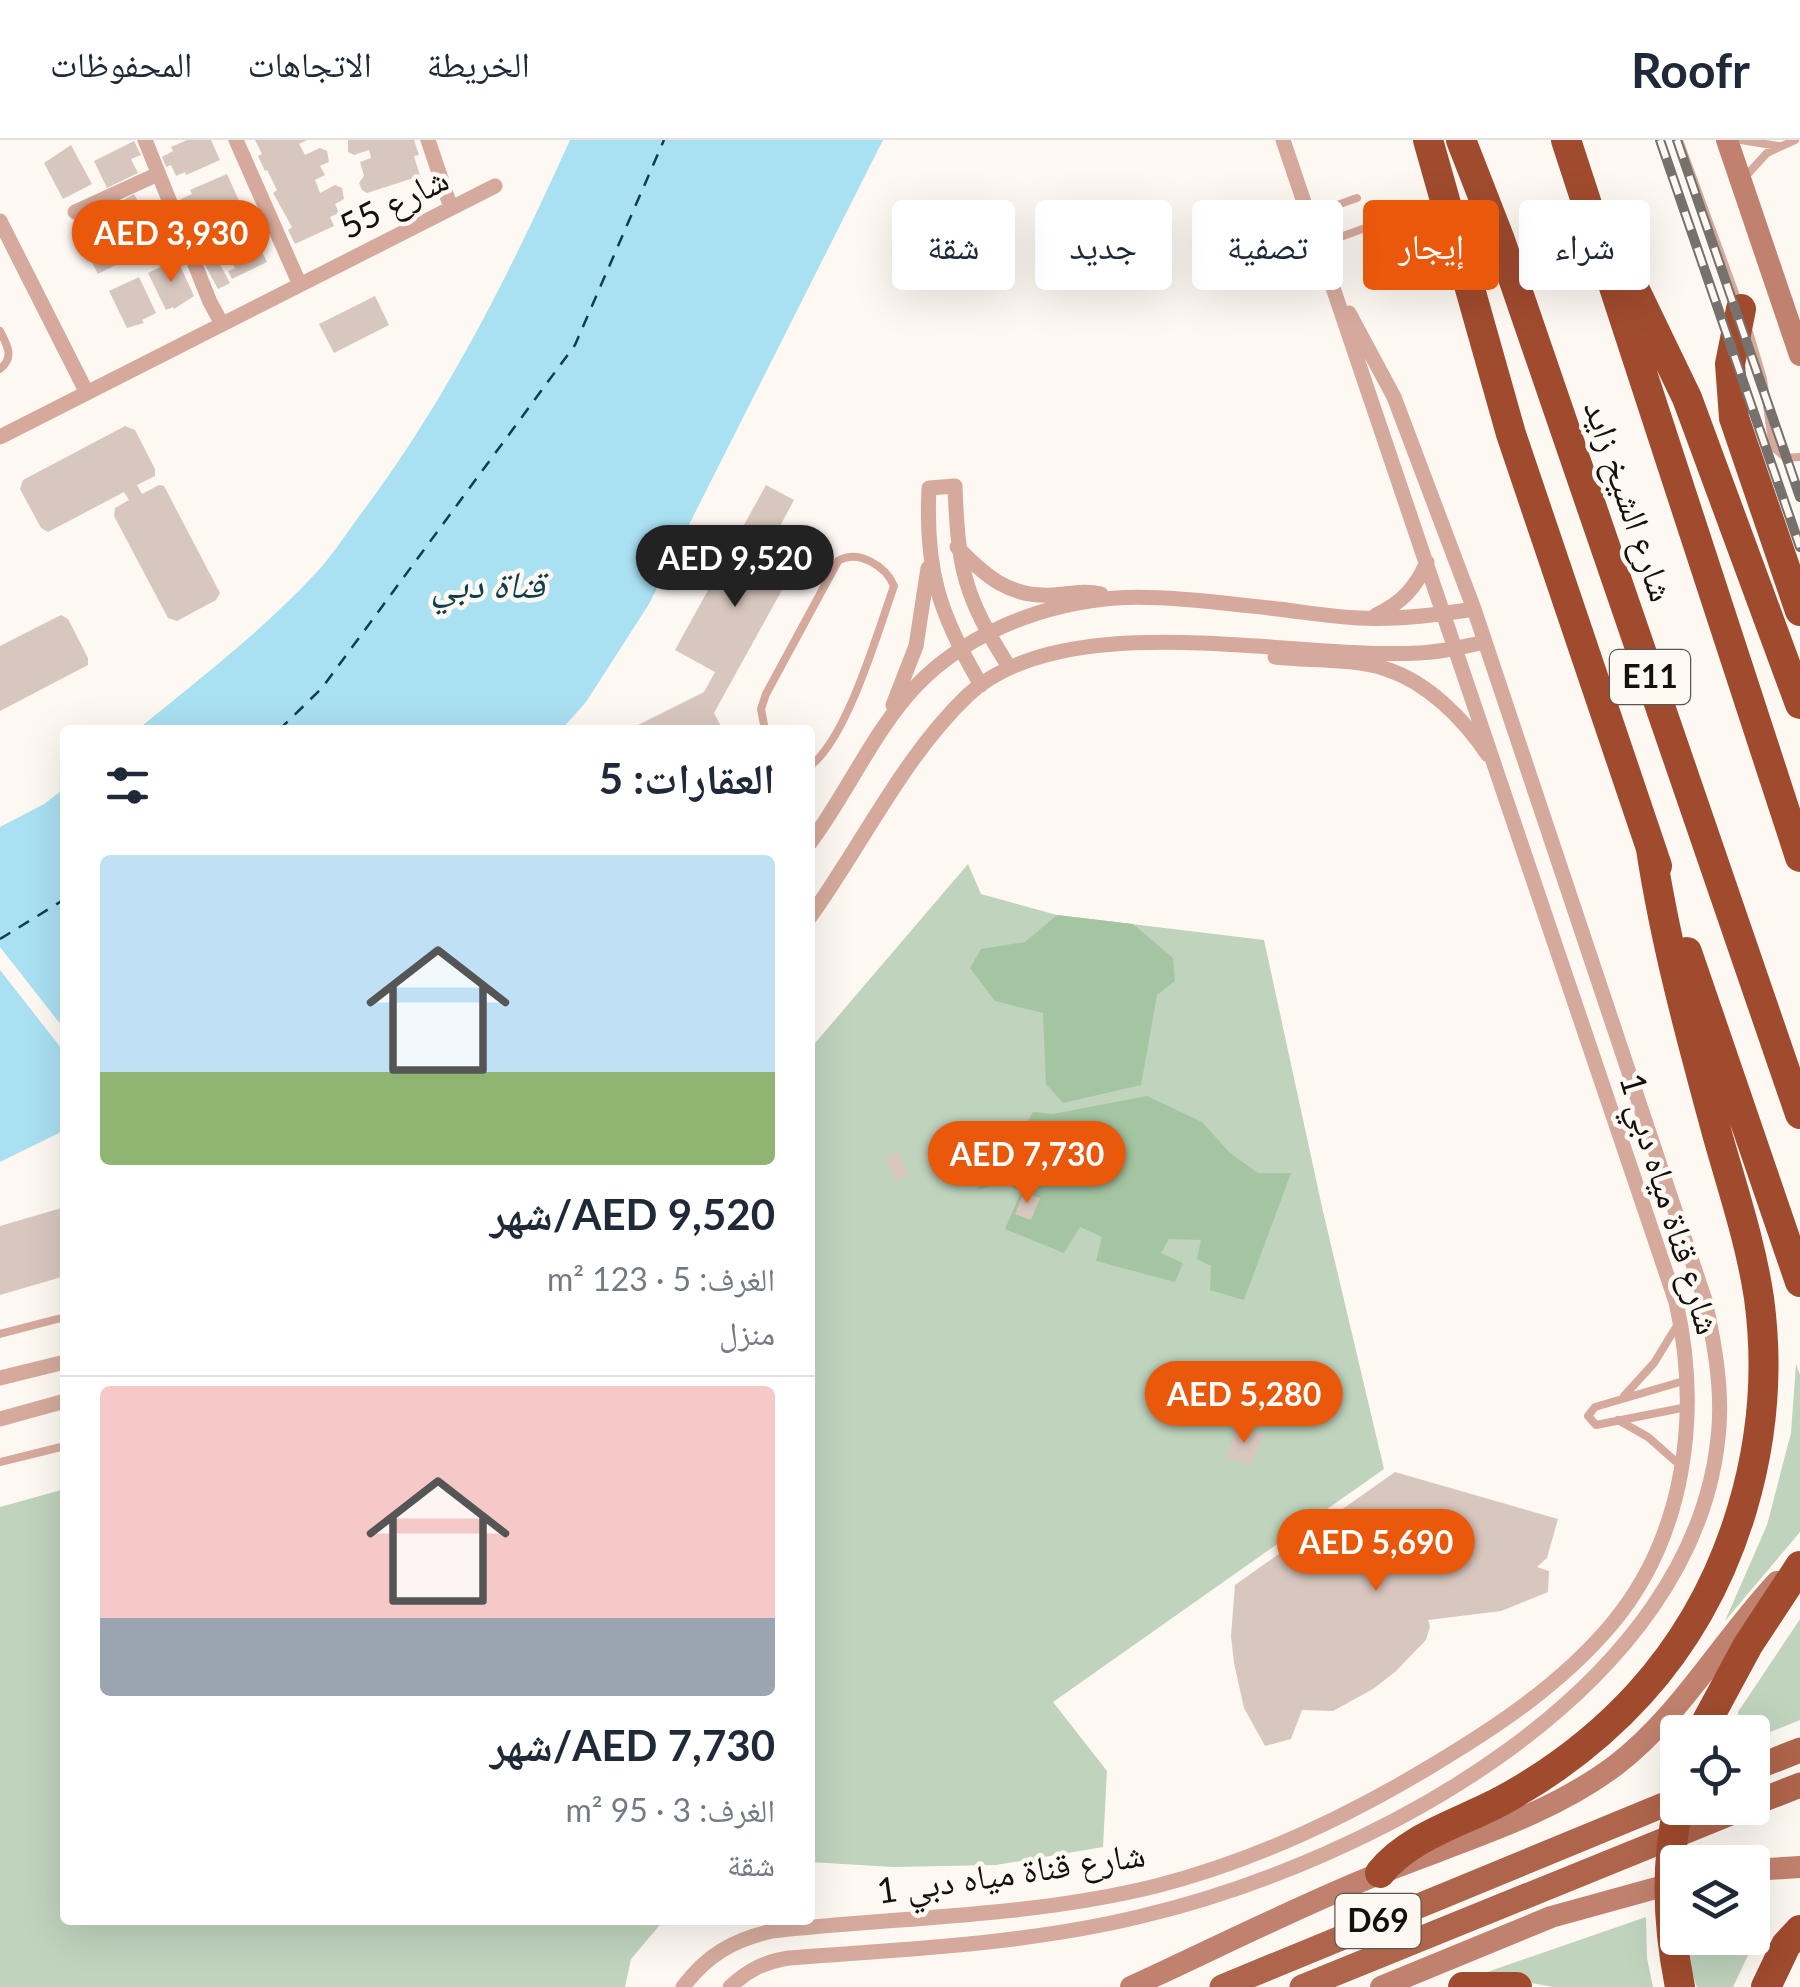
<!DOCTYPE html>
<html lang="ar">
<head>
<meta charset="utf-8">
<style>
	:root { --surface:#fff; --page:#f6f6f7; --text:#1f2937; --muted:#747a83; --line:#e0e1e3; --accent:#ea580c }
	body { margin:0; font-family:Lato,"Noto Naskh Arabic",sans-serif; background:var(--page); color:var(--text); direction:rtl; height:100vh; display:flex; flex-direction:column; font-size:38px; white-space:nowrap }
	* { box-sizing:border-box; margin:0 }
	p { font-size:32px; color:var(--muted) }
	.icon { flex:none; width:55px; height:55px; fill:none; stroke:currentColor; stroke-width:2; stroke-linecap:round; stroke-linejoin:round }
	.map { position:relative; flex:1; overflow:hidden; direction:ltr }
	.details { position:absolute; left:60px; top:585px; width:755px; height:1200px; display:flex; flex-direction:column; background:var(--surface); border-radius:10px; box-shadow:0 10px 40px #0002; direction:rtl }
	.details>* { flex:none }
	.top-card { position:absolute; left:845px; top:60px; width:805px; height:90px; direction:rtl; display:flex; gap:20px }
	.buttons { position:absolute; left:1660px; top:1575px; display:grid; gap:20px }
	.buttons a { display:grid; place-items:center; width:110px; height:110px; border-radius:10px; background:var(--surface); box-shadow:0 10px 40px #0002; font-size:50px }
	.price { position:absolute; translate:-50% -85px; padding:0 22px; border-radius:35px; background:var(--accent); color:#fff; font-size:32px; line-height:65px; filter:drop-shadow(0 2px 5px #0008) }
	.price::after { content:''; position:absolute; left:50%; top:60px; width:30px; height:22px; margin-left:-15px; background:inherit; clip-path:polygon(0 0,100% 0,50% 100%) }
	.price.on { background:#222; color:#fff }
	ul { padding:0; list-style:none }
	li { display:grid; align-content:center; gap:20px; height:530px; padding:0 40px }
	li+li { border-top:2px solid var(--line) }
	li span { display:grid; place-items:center; height:310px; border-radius:10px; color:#555 }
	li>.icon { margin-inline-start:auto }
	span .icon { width:180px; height:180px; fill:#fffc; stroke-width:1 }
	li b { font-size:42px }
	h2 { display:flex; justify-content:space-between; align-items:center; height:120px; padding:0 40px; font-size:42px }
	.chip { padding:0 35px; border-radius:10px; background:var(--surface); box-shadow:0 10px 40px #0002; font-size:35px; line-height:90px }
	.chip.on { background:var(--accent); color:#fff }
	header { display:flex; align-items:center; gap:60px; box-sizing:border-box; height:140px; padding:0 50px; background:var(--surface); border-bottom:2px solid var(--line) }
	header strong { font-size:48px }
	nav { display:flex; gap:55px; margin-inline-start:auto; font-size:35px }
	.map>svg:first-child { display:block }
	.green { fill:#bfd3bd }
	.forest { fill:#a4c5a1 }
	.water { fill:#a9e0f2 }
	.pier { fill:#fef8f3 }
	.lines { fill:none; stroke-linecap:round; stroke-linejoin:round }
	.ferry { stroke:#0e3e4c; stroke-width:2.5; stroke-dasharray:12 10; stroke-linecap:butt }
	.building { fill:#d8c7be }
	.lane { stroke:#d5aa9c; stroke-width:8 }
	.street { stroke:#d5aa9c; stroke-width:15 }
	.secondary { stroke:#c0826e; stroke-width:22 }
	.primary { stroke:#af654c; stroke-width:25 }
	.highway { stroke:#a04b2e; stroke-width:30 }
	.rail-casing { stroke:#76716c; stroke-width:10 }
	.rail { stroke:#fef8f3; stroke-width:6; stroke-dasharray:19; stroke-linecap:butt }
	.labels { text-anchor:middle; stroke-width:9; stroke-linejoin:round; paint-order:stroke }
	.shield { fill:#fef8f3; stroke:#5a5651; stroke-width:2.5 }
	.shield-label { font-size:32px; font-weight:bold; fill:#14100b }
	.street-label { font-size:35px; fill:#14100b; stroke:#fef8f3 }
	.water-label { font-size:38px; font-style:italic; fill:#0e3e4c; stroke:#fef8f3 }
</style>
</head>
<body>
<header>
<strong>Roofr</strong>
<nav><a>الخريطة</a><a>الاتجاهات</a><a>المحفوظات</a></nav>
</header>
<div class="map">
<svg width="1800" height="1847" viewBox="0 0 1800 1847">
	<rect width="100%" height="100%" fill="#fef8f3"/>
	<path class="green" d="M968,724L981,754L1057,775L1264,800L1322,1067L1384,1329L1053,1562L1107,1631L1103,1707L996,1725L893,1727L810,1722V909Z
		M1796,1224L1800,1235V1392L1725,1481L1767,1385L1791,1293Z
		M65,1349V1780H664L631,1819L625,1847H0V1367Z
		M1800,1479V1580L1753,1599L1752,1592H1741L1738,1572Z
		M1753,1758H1756L1767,1790L1750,1811L1733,1847H1697L1689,1826L1686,1798H1752Z
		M1646,1777L1647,1818L1653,1847H1553L1516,1840L1467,1839Z"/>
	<path class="forest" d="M1057,775L1133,784L1173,818L1175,841L1157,855L1141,945L1063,963L1046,944L1043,873L995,861L970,828L981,809L1025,802Z
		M1147,956L1202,982L1230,1013L1258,1033H1291L1244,1160L1210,1150L1211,1126L1197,1119L1201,1100L1169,1099L1161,1113L1183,1123L1175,1142L1096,1121L1102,1097L1080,1087L1064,1113L1005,1089L1021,1052L1004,1042L977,1050L993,1024L1009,1016L1033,972L1053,974Z"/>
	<path class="water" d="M570,0H883L649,464L586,562L561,590H137C198,540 262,491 315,434C334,414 349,389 366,367C450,254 512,128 570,0Z
		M65,648V990L0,1022V687L44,664Z"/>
	<path class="pier" d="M0,807L65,890V913L0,830Z"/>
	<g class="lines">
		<path class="ferry" d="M279,590L322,548L575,205L664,0
			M0,799L65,759"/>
	</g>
	<path class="building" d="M187,0H211L220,20L186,35L185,32L176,36L171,25L166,27L162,17L173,11L171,7Z
		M255,0H307L299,4L305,15L320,8L327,11L329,22L320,26L325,35L315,40L320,53L335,45L342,48L344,59L335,64L339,73L330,77L334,86L295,104L288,90L292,87L273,53L277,50L267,30L265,31L258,16L262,14Z
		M348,0H414L419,15L414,16L420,36L367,53L362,50L359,43L364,36L360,22L371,18L369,10L354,15L348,12Z
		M134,1L141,15L131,19L138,33L107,48L94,21Z
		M71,5L92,44L63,59L44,23Z
		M227,34L240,63L206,78L204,75L196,79L191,68L186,70L181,59L192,54L190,50Z
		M134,54L140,65L144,63L162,98L134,113L117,80L120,78L116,70L126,65L124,60Z
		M98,75L104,86L108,83L127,119L98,134L81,101L84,99L80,91L91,85L88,80Z
		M248,84L267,122L232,139L228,131L235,128L220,98Z
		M203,93L230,143L218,149L191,99Z
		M177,119L194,156L174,169L173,167L166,170L148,133Z
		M139,137L156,173L142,180L144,183L127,188L109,151Z
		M375,156L389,185L334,213L319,184Z
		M125,286L135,290L155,329V336L137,345L142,354L159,345L164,346L220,453L216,460L177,481L168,478L114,376L115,368L129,360L124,352L48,392L41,388L20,349L23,340Z
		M766,345L794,360L779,388L808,403L714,573L723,590H638L636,586L704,552L715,532L675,510Z
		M61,475L68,479L88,518V525L0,571V506Z
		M898,1011L909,1035L896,1041L886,1017Z
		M1024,1052L1040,1058L1031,1080L1015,1074Z
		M65,1067V1136L0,1155V1086Z
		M1238,1285L1263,1294L1251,1326L1226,1317Z
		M1395,1332L1558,1379L1547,1418L1537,1427L1549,1431L1548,1452L1501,1471L1428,1480L1430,1486L1426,1500L1395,1532L1373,1549L1333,1571L1302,1570L1291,1599L1265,1606L1244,1568L1234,1523L1231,1496L1235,1445Z"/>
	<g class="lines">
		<path class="lane" d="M1679,0L1739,164
			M1741,0L1778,6
			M1744,38L1767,13L1795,0
			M1309,75L1357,58
			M1318,105L1418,69
			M0,191C7,205 15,217 0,229
			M1749,192L1763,239L1773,307L1786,318L1800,317
			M765,590L761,569L766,554L838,421C858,409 886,426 894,446C878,491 847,599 810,626
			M0,1194L65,1177
			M1624,1256L1654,1223L1678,1184
			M1687,1267L1596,1285L1588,1276L1595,1267L1687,1240
			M1618,1280L1648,1297L1682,1327
			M0,1322L65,1306"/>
		<path class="street" d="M145,0L210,162L222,184
			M236,0L300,145
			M428,0L451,68
			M75,72L158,34
			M0,81L87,253
			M0,297L495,46
			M957,407C985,436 1010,458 1053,455C1069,454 1085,450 1101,454
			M1376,475C1402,463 1416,447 1427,422
			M1275,517C1310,521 1352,518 1386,529C1427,542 1464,579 1488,615
			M981,545C939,474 925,430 929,348L955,346C958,429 964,456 1009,527
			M893,565L916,506L928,428
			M810,703C845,656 869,601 907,556C958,496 1039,464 1116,458C1161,455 1223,463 1269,468C1299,471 1329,477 1360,478C1397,480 1437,475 1474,469
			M810,777C862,705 903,617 968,555C1066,464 1293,520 1418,513C1441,512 1463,507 1485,502
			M0,1238L65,1222
			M0,1279L65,1261
			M683,1847C707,1815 733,1800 772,1791C899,1777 1031,1777 1156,1746C1254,1721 1347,1677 1433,1625C1498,1586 1561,1544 1611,1485C1686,1396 1701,1272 1676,1162L1283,0
			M730,1847C748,1830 764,1822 789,1818C906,1809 1028,1804 1142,1776C1369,1722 1700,1550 1719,1287C1722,1244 1714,1202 1705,1160L1474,469L1394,257L1349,173"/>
		<path class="secondary" d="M1727,0L1800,215
			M1752,1730L1800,1727
			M1131,1847C1214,1809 1296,1767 1381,1733C1460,1701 1547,1677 1616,1625C1681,1575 1721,1502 1777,1442
			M1381,1847L1551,1777L1678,1742"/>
		<path class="primary" d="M1752,1629L1800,1610
			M1752,1664L1800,1645
			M1222,1847L1678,1659
			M1302,1847L1743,1668"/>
		<path class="highway" d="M1428,0L1511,294L1657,726
			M1461,0L1500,100L1800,974
			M1566,0L1800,717
			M1621,121L1687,258L1800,564
			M1741,169L1730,224L1734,278L1800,471
			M1687,812L1800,1142
			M1701,1592L1748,1505L1800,1426
			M1678,1668C1665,1727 1668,1788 1680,1847
			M1380,1733C1409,1696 1463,1682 1503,1660C1554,1632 1601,1596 1640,1553C1735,1448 1778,1298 1759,1158C1751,1104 1733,1050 1718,997C1692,901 1666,807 1651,709
			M1463,1847H1517
			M1766,1847L1786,1805L1800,1790"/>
		<g class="rail-casing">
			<path id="rail" d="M1660,0L1800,407
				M1677,0L1800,357"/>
		</g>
		<use href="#rail" class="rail"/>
	</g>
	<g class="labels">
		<g class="shield">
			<rect x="1610" y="510" width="80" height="54" rx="8"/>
			<rect x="1335.5" y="1754" width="85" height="54" rx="8"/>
		</g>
		<g class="shield-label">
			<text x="1650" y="548">E11</text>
			<text x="1378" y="1792">D69</text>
		</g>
		<g class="street-label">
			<text transform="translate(394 63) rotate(-27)" y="12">شارع 55</text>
			<text transform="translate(1629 361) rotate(71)" y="12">شارع الشيخ زايد</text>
			<text transform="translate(1670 1064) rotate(73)" y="12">شارع قناة مياه دبي 1</text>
			<text transform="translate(1011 1733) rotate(-8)" y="12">شارع قناة مياه دبي 1</text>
		</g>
		<g class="water-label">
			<text x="488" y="458">قناة دبي</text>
		</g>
	</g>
</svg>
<div class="buttons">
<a><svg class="icon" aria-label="locate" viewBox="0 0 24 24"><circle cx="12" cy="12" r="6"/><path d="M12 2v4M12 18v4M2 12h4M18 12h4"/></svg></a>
<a><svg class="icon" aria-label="layers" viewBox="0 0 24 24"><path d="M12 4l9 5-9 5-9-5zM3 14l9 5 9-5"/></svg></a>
</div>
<b class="price" style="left:171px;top:145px">AED 3,930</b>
<b class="price on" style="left:735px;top:470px">AED 9,520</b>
<b class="price" style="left:1027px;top:1066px">AED 7,730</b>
<b class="price" style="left:1244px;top:1306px">AED 5,280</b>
<b class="price" style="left:1376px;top:1454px">AED 5,690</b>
<div class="top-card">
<a class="chip">شراء</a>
<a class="chip on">إيجار</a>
<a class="chip">تصفية</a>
<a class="chip">جديد</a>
<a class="chip">شقة</a>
</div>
<section class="details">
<h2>العقارات: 5<svg class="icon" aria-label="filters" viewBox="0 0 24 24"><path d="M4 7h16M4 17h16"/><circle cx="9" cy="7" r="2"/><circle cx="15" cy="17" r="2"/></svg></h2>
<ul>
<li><span style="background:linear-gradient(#bfe0f5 70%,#8fb573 0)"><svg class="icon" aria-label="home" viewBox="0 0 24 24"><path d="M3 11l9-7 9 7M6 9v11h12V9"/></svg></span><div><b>AED 9,520/شهر</b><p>الغرف: 5 · 123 m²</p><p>منزل</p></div></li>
<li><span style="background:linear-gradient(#f6c9c9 75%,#9aa5b1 0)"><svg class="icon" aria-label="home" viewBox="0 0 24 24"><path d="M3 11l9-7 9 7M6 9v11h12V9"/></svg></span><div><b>AED 7,730/شهر</b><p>الغرف: 3 · 95 m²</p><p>شقة</p></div></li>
</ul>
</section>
</div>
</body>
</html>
